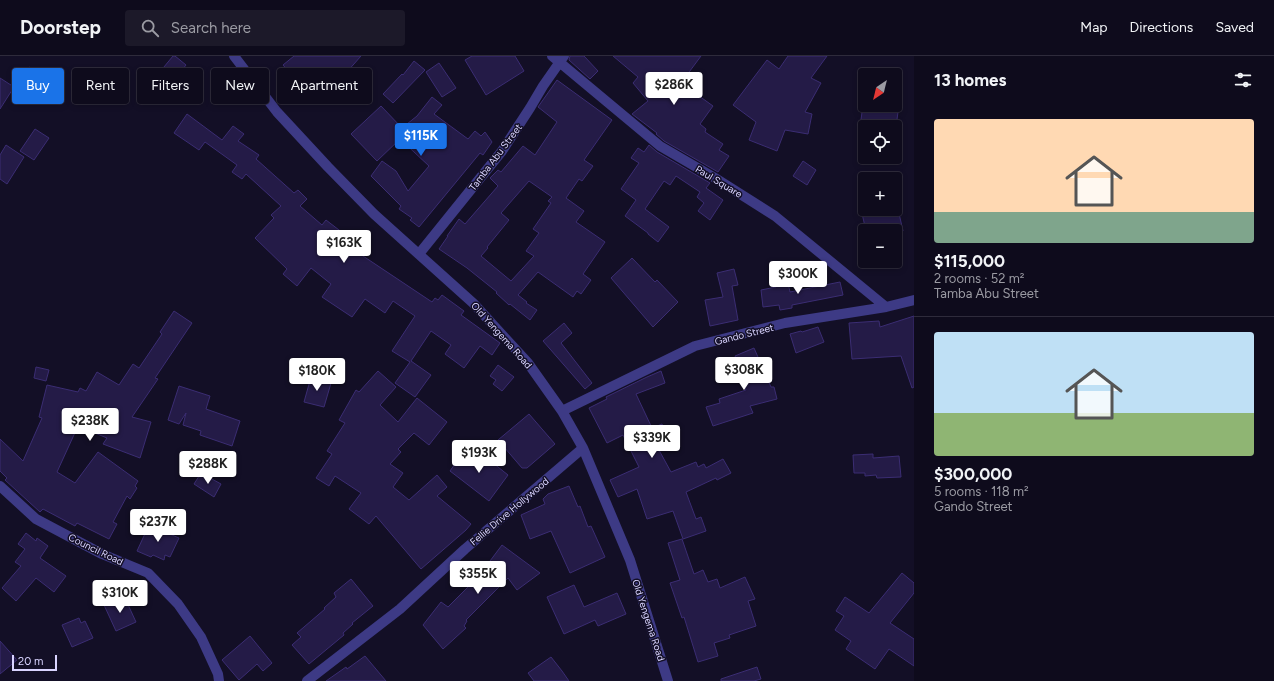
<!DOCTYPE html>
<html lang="en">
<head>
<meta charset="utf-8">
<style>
	:root { --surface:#0e0b1c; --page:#1c1929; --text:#f1f3f6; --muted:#9b9ba3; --line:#2e2b3b; --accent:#1a73e8 }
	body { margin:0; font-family:Figtree,sans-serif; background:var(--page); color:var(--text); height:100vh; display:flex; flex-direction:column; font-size:15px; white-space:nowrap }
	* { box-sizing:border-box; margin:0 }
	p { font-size:13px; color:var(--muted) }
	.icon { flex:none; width:22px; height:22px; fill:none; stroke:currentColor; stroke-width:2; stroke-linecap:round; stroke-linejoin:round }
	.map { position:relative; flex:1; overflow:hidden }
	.drawer { display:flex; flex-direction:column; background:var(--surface); width:360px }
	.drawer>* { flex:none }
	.hud { position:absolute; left:12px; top:12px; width:380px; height:36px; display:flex; gap:8px }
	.needle { width:26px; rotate:215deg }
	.fabs { position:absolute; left:858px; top:12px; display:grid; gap:8px }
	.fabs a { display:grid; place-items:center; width:44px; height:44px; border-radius:4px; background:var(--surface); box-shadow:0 2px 6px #0003,0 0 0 1px var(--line); font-size:20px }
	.scale { position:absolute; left:12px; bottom:10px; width:45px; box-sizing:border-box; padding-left:4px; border:2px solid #d9d4ff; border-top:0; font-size:11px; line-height:14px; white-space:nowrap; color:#d9d4ff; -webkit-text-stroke:3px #130f26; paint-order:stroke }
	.price { position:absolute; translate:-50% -34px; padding:0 9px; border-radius:4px; background:#fff; color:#222; font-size:13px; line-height:26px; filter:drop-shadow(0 1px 2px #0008) }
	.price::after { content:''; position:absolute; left:50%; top:24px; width:12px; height:9px; margin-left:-6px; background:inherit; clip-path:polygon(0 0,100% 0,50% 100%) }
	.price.on { background:var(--accent); color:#fff }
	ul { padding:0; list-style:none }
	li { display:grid; align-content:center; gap:8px; height:212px; padding:0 20px }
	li+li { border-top:1px solid var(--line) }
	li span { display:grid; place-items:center; height:124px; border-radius:4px; color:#555 }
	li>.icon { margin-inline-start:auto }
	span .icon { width:72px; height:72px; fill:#fffc; stroke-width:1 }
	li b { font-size:17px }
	h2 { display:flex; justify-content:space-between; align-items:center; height:48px; padding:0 20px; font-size:17px }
	.pill { padding:0 14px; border-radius:4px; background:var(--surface); box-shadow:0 2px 6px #0003,0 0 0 1px var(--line); font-size:14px; line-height:36px }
	.pill.on { background:var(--accent); color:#fff }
	header { display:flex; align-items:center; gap:24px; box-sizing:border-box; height:56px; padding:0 20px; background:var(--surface); border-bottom:1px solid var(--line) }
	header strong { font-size:19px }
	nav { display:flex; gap:22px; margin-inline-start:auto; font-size:14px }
	.search { width:280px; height:36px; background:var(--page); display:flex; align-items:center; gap:10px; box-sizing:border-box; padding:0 14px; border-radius:4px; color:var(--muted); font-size:15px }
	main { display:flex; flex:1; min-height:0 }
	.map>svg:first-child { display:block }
	.building { fill:#241b47; stroke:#3b2d73; fill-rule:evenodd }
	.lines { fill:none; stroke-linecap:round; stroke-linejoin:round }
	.street { stroke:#3d3a85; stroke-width:10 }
	.labels { text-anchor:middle; stroke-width:3; stroke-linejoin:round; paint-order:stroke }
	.street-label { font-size:10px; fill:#d9d4ff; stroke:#130f26 }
</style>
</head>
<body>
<header>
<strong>Doorstep</strong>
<div class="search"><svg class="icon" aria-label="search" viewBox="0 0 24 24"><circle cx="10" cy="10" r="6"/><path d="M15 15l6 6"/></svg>Search here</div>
<nav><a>Map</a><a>Directions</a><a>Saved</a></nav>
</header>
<main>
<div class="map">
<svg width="914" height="625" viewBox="0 0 914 625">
	<rect width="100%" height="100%" fill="#130f26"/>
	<path class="building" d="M173,0H175L186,9L171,28L159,17Z
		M294,0H361L346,17L355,26L346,36L332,23L311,41L283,9Z
		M472,0H515L524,15L486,39L465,4Z
		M570,0H584L598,15L590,23L569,4Z
		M613,0H701L681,27L713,50L700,68L706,73L705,76L723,88L719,94L729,100L718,116L664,85L656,78L657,77L632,58L648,45L633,27L638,21Z
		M788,0H827L811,22L821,27L805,56L812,58L808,78L785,74L777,95L749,84L756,66L733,49L767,4L779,13Z
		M414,5L425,14L393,47L383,38L402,18L403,19Z
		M439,7L456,32L442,41L426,16Z
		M29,11L50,25L39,42L17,28Z
		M0,22L14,31L0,53Z
		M557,24L612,64L584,104L593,110L582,125L579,123L566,142L584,155L576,166L605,186L583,218L591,224L581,238L577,235L573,241L538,216L518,239L527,246L526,247L537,254L530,264L510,248L509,249L496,237L497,236L467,212L439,193L448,180H447L459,163L465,168L498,130L490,122L498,114L501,116L523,90L535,99L557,66L538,51ZM529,125L552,141L548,145L551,147L533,173L539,177L526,195L534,200L511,225L481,200L488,192L487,191L509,164L501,157Z
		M432,41L442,49L434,58L468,83L475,75L481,80L485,76L492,86L483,99L480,97L419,171L410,164L412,162L399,153L401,150L371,120L382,105L396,115L408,135L429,110L400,83L377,105L351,78L381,50L402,72L417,60Z
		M863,49H894L893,55L898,56L896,71H860Z
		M187,58L222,84L233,70L244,78L238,85L259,99L256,103L294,137L298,134L307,143L300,150L322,169L326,164L352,184L348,190L432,246L435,242L438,244L442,239L464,255L461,259L500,287L492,299L480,290L464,312L445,298L451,289L431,275L411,305L431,319L415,341L395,327L410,306L392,295L415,260L393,245L385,257L365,243L352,261L322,241L331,228L311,212L297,230L283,218L287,213L255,182L274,162L271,159L281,150L246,118L242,123L232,116L237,109L205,86L199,94L174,77Z
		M35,73L49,82L34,104L20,95Z
		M6,89L24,101L7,128L0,123V99Z
		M649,89L657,96L710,127L706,132L723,144L710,164L698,155L704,147L697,141L700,136L676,120L670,129L664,125L645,153L669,171L658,186L648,178V177L625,160L636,144L621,133L639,107L631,102L638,92L644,96Z
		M803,105L816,114L807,129L793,120Z
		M861,153H898L903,175H866Z
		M632,202L655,226L657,224L678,246L653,271L611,222Z
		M734,213L738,229L732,230L738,264L710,270L705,244L723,241L717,217Z
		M840,226L843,239L792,249V252L780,254L779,249L763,251L761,234L776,231V229L788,227L790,236Z
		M174,255L192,267L155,322L158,323L132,361L151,366L140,402L103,388L107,382L78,370L57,416L75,427L98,396L138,425L135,430L137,432L130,443L127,440L113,466L117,468L109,483L77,467L75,470L43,453L40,456L5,424L7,422L0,415V383L23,405L42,362L39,361L47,329L78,336L80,332L86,335L97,316L119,329L133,308L139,312L162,278L160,276Z
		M914,260V331L912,332L901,300L852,303L849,267L879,265L880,271Z
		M564,267L572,277L561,287L592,327L585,333L543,285Z
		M818,271L824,286L796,297L790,278L801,275L802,276Z
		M754,292L771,331H774L777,343L750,350L753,357L713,370L706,351L720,347L719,343L746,334L736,310L739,308L735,300Z
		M498,309L514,321L502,335L493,328L496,324L490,320Z
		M36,311L49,314L46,325L34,322Z
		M378,315L396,331L380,349L398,366L417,342L447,366L429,389L414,377L398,393L401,396L390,408L403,417L393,431L409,444L437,419L447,431L437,440L471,468L466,474L421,513L376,460L369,468L349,453L361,437L335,420L329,430L316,422L332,398L327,395L345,367L339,364L356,334L359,336Z
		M661,315L665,327L636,338L652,372L662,368L667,379L654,385L671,416L696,406L698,411L704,408L706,412L723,403L731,417L717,424L716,422L686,436L696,463L701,461L706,475L683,483L673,455L647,463L637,433L618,441L610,424L639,411L623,379L607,387L589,352L607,343L606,341L647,321Z
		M311,321L331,327L324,351L304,346Z
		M179,330L210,340L206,353L240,365L232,390L200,379L201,375L183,369L186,357L179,368L168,364Z
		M529,358L555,388L527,412H522L498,384Z
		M466,392L486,406L488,403L508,419L489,445L450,415Z
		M873,398V402L899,400L901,421L877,422L876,419L865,420V417H854L853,399Z
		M201,417L221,428L214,441L194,428Z
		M569,430L578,451L580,450L588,471L591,470L605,501L570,517L551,475L530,483L521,459L545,448L543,443L548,438Z
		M149,469L179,482L170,501L165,499L164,504L153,499L151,501L137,495Z
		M26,477L36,485L37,482L48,490L40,502L66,520L54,536L36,522L16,545L2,532L21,510L15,506L25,493L18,488Z
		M682,483L694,518L703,514L708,526L717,523L720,532L745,521L755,543L748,545L756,570L729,579L730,582L714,587L718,600L698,606L684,561L682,562L670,527L680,524L668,487Z
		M502,489L540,517L517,534L508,522L466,564L467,565L464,570L466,572L443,593L423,569L441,546L448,551L485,514L484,513Z
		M902,517L914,527V537L890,567L914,583V610L889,593L875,613L846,593L851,585L835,574L844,560L836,555L845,541L869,557Z
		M351,523L373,550L352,567L353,568L343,577L344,579L309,608L292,589L301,581L297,577L325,553L324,552L336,541L334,537Z
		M574,529L584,551L617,537L626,558L598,570L595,564L564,578L547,541Z
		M124,540L136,566L116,575L104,549Z
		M79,562L81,567L85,565L93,582L72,591L62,569Z
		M250,580L272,607L263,615L257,608L239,624L222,604Z
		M0,585L17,604L0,618Z
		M365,600L386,625H326L346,611L347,613Z
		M551,601L562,615L569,625H534L528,617Z
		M757,611L761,623L754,625H721V623Z"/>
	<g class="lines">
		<path class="street" d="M234,0L277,56L328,111L374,158L473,247L528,307L562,355L583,392L630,504L668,625
			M552,0L660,90L715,122L775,160L886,251
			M419,198L502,95L530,52L543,30L564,0
			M562,355L695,290L785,267L886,251L914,244
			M0,430L36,463L102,498L148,517L178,548L201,581L218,618L219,625
			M307,625L400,553L465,493L583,392"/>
	</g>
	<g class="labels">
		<g class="street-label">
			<text transform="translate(495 101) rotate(-53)" y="4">Tamba Abu Street</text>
			<text transform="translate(719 125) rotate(31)" y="4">Paul Square</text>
			<text transform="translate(744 278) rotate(-14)" y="4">Gando Street</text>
			<text transform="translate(502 279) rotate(48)" y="4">Old Yengema Road</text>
			<text transform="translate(509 455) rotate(-40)" y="4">Fellie Drive Hollywood</text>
			<text transform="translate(96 493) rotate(26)" y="4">Council Road</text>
			<text transform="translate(649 564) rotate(72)" y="4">Old Yengema Road</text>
		</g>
	</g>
</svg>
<div class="fabs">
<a><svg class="needle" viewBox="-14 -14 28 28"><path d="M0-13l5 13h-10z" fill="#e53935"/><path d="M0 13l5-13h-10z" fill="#9b9ba3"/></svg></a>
<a><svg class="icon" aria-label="locate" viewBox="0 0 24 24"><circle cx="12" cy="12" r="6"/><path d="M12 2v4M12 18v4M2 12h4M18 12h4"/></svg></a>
<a>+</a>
<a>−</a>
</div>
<div class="scale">20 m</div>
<b class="price" style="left:674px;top:50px">$286K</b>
<b class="price on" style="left:421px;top:101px">$115K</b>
<b class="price" style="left:344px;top:208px">$163K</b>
<b class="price" style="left:798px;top:239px">$300K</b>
<b class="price" style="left:744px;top:335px">$308K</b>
<b class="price" style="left:317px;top:336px">$180K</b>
<b class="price" style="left:90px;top:386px">$238K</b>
<b class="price" style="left:652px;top:403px">$339K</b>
<b class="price" style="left:479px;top:418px">$193K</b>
<b class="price" style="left:208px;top:429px">$288K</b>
<b class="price" style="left:158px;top:487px">$237K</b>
<b class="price" style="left:478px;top:539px">$355K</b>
<b class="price" style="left:120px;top:558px">$310K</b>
<div class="hud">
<a class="pill on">Buy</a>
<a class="pill">Rent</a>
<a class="pill">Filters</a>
<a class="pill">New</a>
<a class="pill">Apartment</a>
</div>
</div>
<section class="drawer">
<h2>13 homes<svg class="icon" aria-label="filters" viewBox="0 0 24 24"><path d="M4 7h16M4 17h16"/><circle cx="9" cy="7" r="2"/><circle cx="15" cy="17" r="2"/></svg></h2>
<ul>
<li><span style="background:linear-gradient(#ffd9b3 75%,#7fa58c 0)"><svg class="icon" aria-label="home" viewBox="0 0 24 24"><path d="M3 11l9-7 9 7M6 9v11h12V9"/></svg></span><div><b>$115,000</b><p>2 rooms · 52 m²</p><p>Tamba Abu Street</p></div></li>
<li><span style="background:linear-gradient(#bfe0f5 65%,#8fb573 0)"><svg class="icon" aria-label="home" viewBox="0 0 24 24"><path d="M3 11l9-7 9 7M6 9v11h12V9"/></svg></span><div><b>$300,000</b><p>5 rooms · 118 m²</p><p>Gando Street</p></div></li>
</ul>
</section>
</main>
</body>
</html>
